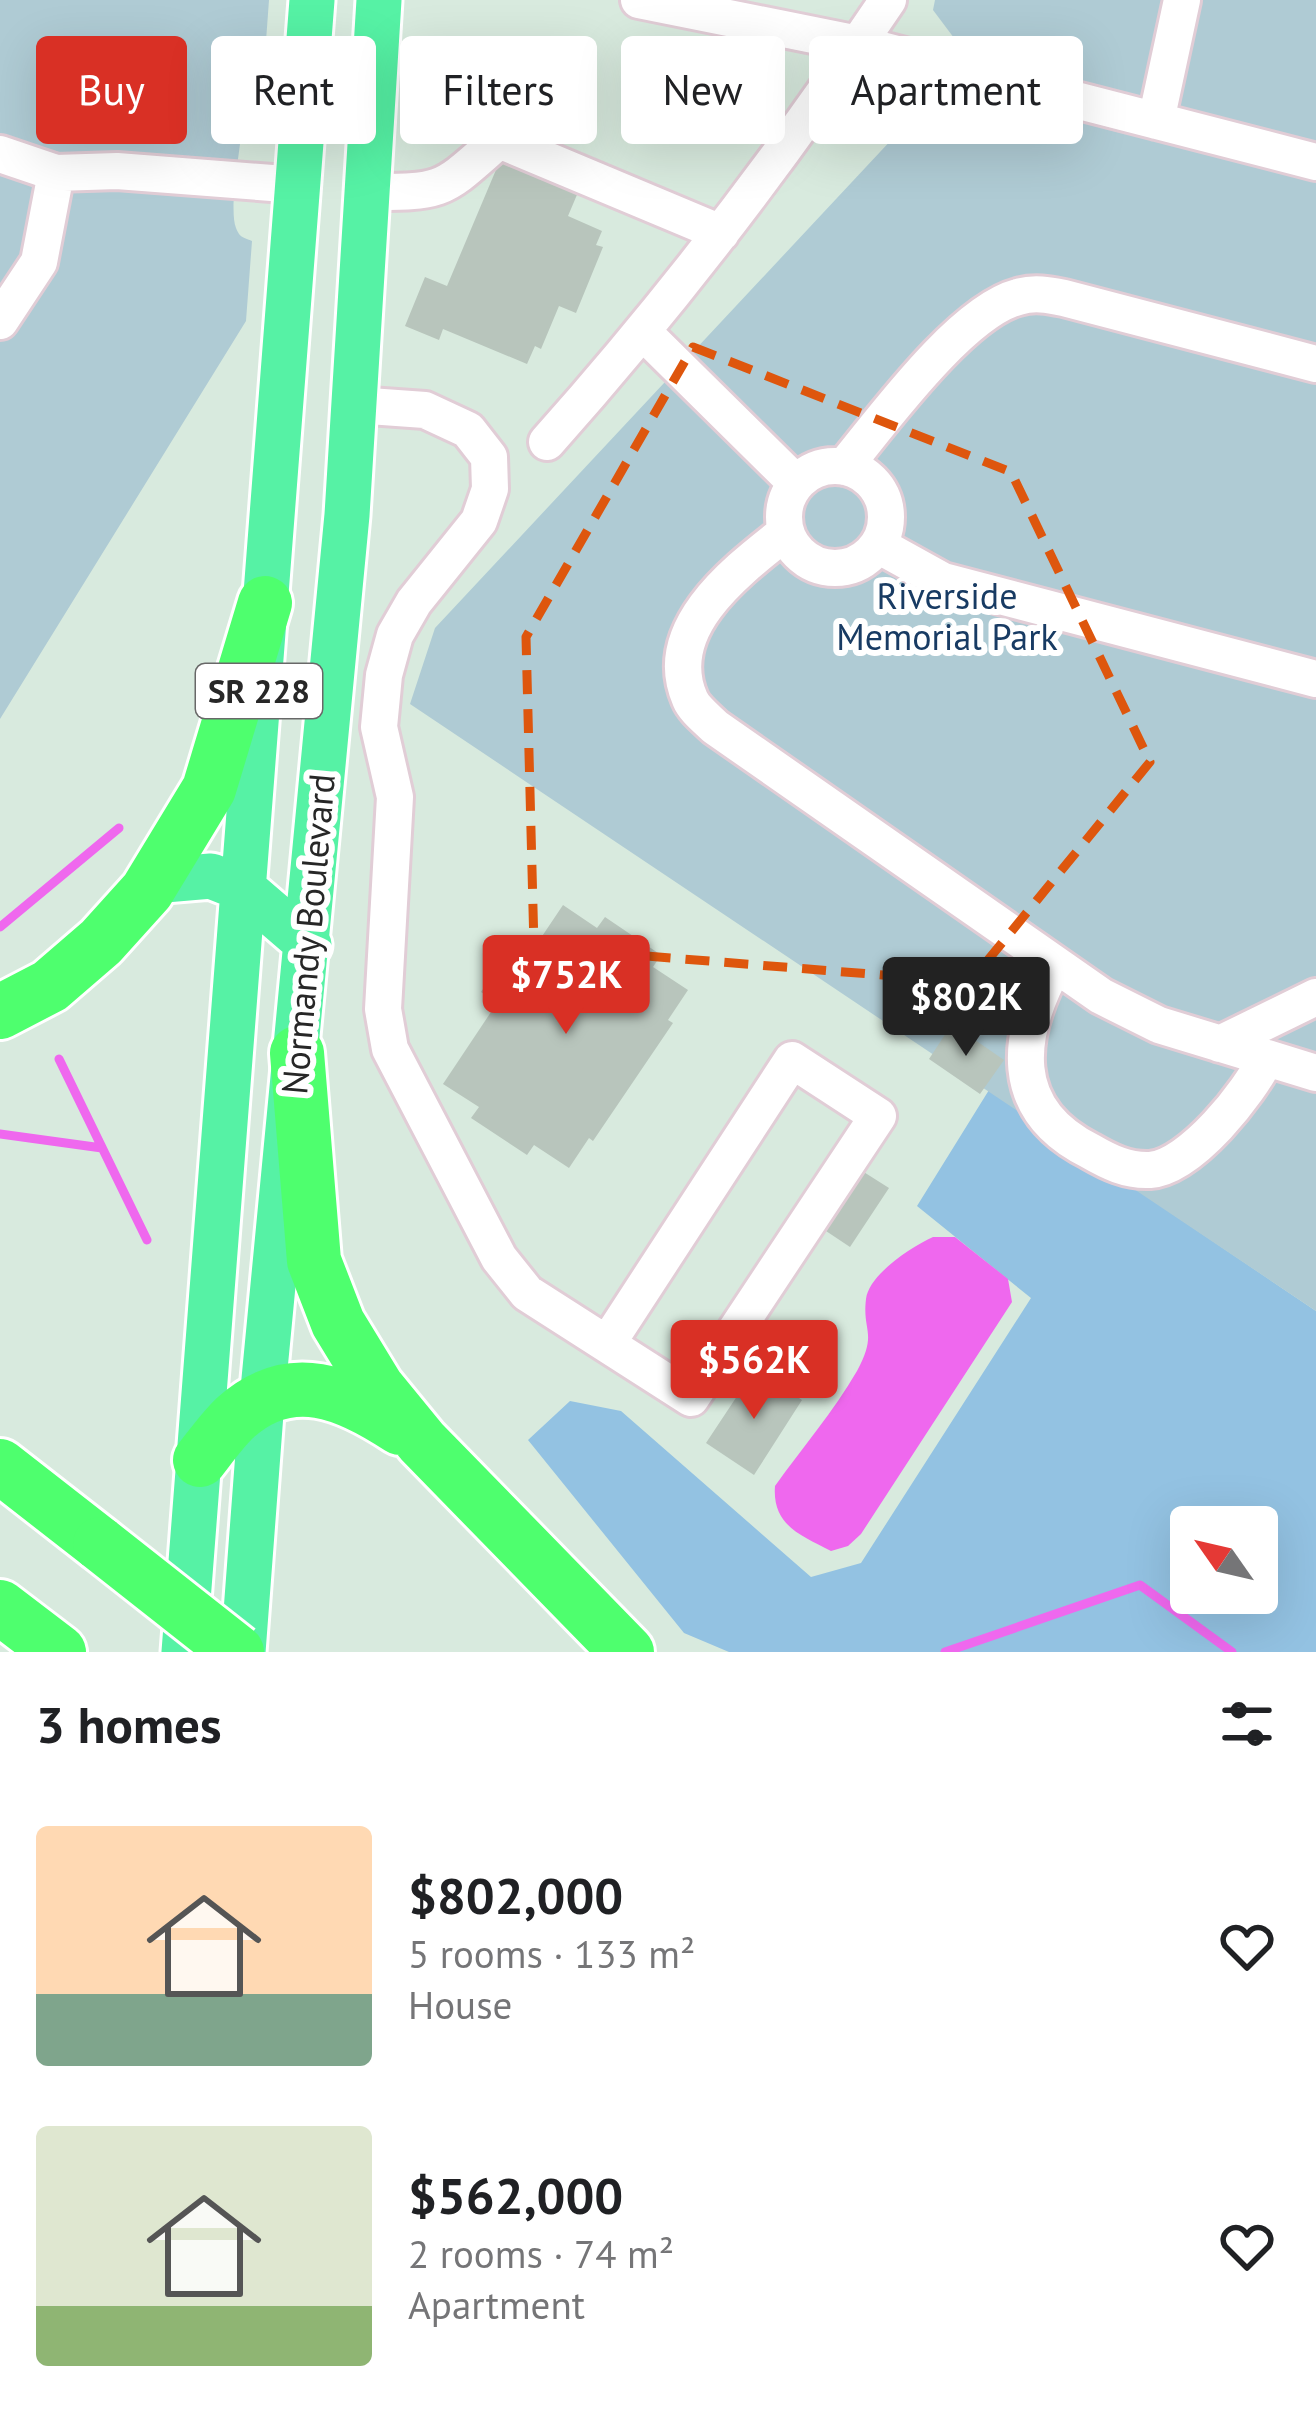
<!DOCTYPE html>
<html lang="en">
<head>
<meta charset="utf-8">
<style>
	:root { --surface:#fff; --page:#f2f2f2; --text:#202124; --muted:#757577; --accent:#d93025 }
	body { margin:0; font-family:"PT Sans",sans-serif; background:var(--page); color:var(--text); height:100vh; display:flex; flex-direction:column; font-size:45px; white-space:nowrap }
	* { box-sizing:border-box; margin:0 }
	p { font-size:39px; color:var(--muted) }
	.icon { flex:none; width:66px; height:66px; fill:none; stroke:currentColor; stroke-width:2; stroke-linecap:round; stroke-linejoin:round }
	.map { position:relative; height:1652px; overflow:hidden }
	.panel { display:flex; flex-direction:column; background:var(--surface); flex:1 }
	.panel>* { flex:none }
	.banner { position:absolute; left:36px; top:36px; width:1245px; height:108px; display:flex; gap:24px }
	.needle { width:78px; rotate:304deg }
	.buttons { position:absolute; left:1170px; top:1506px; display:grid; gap:24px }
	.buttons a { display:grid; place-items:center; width:108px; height:108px; border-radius:12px; background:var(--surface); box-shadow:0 12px 48px #0002; font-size:60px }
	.price { position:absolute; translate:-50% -102px; padding:0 27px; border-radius:12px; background:var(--accent); color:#fff; font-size:39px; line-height:78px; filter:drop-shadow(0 3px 6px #0008) }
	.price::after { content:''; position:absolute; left:50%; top:72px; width:36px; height:27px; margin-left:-18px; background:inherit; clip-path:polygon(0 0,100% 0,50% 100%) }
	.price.current { background:#222; color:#fff }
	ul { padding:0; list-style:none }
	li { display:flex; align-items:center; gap:36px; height:300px; padding:0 36px }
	li span { display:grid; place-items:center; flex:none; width:336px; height:240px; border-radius:12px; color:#555 }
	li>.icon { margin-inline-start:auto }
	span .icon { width:144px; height:144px; fill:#fffc; stroke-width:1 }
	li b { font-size:51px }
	h2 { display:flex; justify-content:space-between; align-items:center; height:144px; padding:0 36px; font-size:51px }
	.chip { padding:0 42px; border-radius:12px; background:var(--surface); box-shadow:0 12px 48px #0002; font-size:42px; line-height:108px }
	.chip.current { background:var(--accent); color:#fff }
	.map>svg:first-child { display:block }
	.green { fill:#93c2e2; fill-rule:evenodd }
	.cemetery { fill:#afcbd4 }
	.water { fill:#ef68ee }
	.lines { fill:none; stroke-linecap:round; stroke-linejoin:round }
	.stream { stroke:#ef68ee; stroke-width:9 }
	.building { fill:#b8c5bc }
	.minor-casing { stroke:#e1cdd6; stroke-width:42 }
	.major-casing { stroke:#fff; stroke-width:51 }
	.highway-casing { stroke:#fff; stroke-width:60 }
	.minor { stroke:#fff; stroke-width:36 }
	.major { stroke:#56f2a5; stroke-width:45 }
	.highway { stroke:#4eff6e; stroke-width:54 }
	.highway-bridge-casing { stroke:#fff; stroke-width:60; stroke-linecap:butt }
	.highway-bridge { stroke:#4eff6e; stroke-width:54 }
	.marked { fill:none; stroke:#de560d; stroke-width:9; stroke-dasharray:24 15; stroke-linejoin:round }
	.labels { text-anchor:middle; stroke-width:12; stroke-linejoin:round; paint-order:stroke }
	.shield { fill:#fff; stroke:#686868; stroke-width:3 }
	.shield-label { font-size:33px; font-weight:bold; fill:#272727 }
	.park-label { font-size:36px; fill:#183b63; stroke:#fff }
	.street-label { font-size:36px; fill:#272727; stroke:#fff }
</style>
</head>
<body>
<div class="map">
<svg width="1316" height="1652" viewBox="0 0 1316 1652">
	<rect width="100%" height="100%" fill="#d8eade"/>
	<path class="green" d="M989,1090L1316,1311V1652H729L684,1633L528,1440L570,1401L621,1411L811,1577L861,1563L1031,1298L917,1206ZM1191,1527H1257V1593H1191Z"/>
	<path class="cemetery" d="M0,0H269L260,123L241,135C239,157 229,210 236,228C240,238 243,237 252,241L246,321L0,719Z
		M935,0H1316V1311L410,704L435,628L923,106L954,38L933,10Z"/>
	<path class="water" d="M933,1237H955L1008,1279L1012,1302L861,1534L848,1546L831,1551C800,1535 772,1525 775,1486C802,1448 834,1411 857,1371C878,1332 862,1332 866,1299C869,1274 913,1246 933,1237Z"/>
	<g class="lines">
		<path class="stream" d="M0,927L119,828
			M59,1059L147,1240
			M0,1134L102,1148
			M945,1652L1140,1585L1232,1652"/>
	</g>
	<path class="building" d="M501,158L579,190L568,216L602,231L596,245L603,247L576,313L559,306L541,349L535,346L527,364L443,329L439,340L405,326L425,277L447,286Z
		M563,905L597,928L605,917L661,955L653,967L688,990L668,1020L673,1023L593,1141L589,1138L569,1168L534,1145L527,1155L471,1118L479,1107L443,1084L493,1009L488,1006L493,1000L481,992L492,976L503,983L507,978L512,981Z
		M952,1024L1004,1060L980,1094L929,1059Z
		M859,1169L889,1188L850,1247L820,1227Z
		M755,1369L802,1400L754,1475L706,1443Z"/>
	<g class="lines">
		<g class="minor-casing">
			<path id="minor" d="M639,0L858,44L1316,162
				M1156,121L1182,0
				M0,154L56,173
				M367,192C446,192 441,191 499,140L721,233
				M0,321L39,262L56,173L117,171L298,185
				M644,333L796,483
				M355,405L425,410L468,430L489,457L490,489L479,521L414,602L395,635L384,675L379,727L395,797L383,1009L390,1049L499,1258L527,1293L691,1398L878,1116L792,1060L607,1344
				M547,442C671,303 784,155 888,0
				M784 517a51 51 0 1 1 102 0a51 51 0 1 1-102 0Z
				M844,467C882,421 961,312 1018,297C1034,292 1049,295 1064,298L1316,364
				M786,532C738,570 659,628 690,699C694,709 707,719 715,727L1101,996L1159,1025L1316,1073
				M878,545L943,581L1316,679
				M1055,964C1016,1035 1006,1109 1090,1151C1109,1162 1127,1171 1150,1170C1191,1167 1250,1092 1266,1058
				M1220,1044L1316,997"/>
		</g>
		<g class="major-casing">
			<path id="major" d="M153,881L211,876L244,889L309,945
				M184,1652L312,0
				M243,1652L262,1400L347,515L379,0"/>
		</g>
		<g class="highway-casing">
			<path id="highway" d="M0,1012L50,986L101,942L147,891L209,789L265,603
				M297,1053L314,1261L338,1323L377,1387L422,1442L627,1652
				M200,1460C211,1446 223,1429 236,1417C291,1368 347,1393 400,1428
				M0,1466L100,1544
				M0,1607L59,1652"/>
		</g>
		<use href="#minor" class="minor"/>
		<use href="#major" class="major"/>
		<use href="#highway" class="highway"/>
		<g class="highway-bridge-casing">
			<path id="highway-bridge" d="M100,1544L237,1652"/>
		</g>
		<use href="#highway-bridge" class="highway-bridge"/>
	</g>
	<path class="marked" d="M693,347L1011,472L1150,762L970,982L534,947L526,637Z"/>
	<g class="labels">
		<rect class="shield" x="196" y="664" width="126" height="54" rx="9"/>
		<g class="shield-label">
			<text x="259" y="703">SR 228</text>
		</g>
		<g class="park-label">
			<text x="947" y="609">Riverside<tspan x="947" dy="41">Memorial Park</tspan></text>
		</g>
		<g class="street-label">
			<text transform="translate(308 934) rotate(-85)" y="13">Normandy Boulevard</text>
		</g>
	</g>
</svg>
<div class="buttons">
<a><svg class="needle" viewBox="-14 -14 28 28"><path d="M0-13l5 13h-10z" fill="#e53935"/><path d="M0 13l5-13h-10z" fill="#757577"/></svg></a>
</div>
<b class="price" style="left:566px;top:1037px">$752K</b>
<b class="price current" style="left:966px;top:1059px">$802K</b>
<b class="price" style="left:754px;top:1422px">$562K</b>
<div class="banner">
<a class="chip current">Buy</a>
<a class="chip">Rent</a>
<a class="chip">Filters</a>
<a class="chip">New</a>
<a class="chip">Apartment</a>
</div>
</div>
<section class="panel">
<h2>3 homes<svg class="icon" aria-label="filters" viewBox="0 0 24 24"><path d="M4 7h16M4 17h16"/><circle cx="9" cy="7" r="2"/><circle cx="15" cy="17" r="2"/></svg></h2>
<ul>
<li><span style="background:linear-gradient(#ffd9b3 70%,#7fa58c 0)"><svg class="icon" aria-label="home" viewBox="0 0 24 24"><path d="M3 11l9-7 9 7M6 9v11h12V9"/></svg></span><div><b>$802,000</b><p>5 rooms · 133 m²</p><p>House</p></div><svg class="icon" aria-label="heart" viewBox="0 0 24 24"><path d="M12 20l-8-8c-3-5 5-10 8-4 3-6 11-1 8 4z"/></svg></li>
<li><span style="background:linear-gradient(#dfe7d0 75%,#8fb573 0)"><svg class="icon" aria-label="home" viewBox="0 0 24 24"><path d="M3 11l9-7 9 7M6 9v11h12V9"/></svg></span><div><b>$562,000</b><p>2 rooms · 74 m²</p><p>Apartment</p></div><svg class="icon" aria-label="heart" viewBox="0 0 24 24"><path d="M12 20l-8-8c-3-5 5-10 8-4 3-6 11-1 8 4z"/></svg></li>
</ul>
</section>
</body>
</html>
